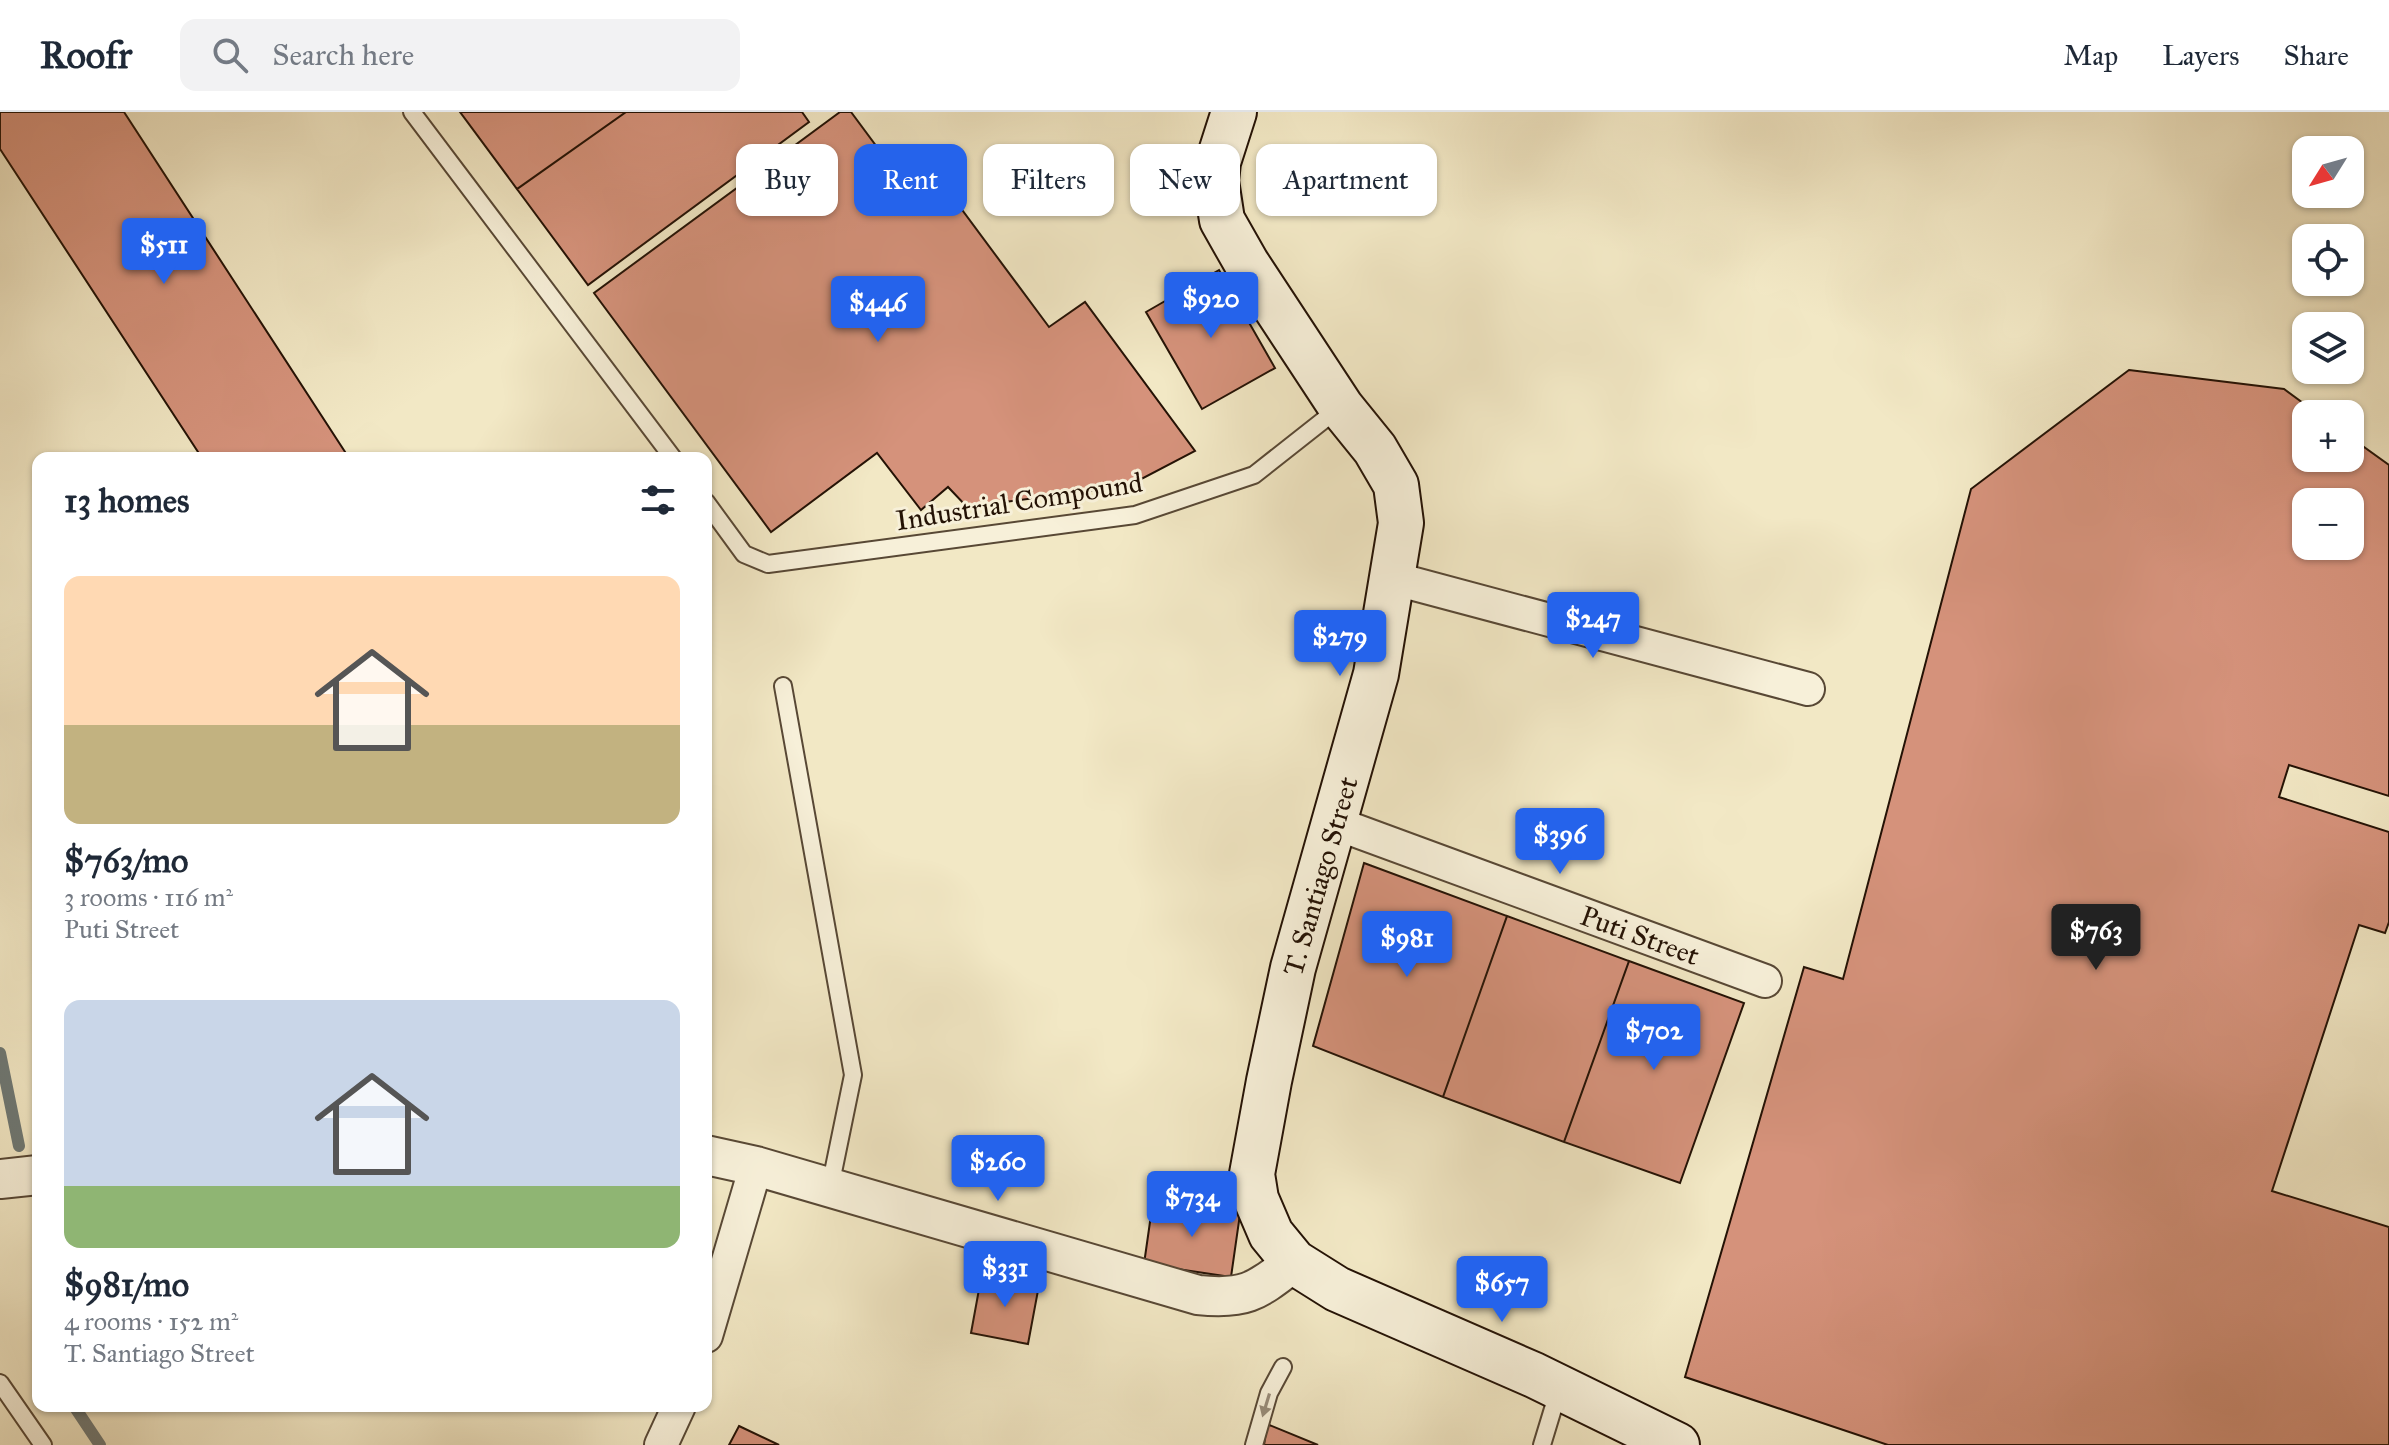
<!DOCTYPE html>
<html lang="en">
<head>
<meta charset="utf-8">
<style>
	:root { --surface:#fff; --page:#f2f2f3; --text:#1f2937; --muted:#747a83; --line:#e0e1e3; --accent:#2563eb }
	body { margin:0; font-family:"IM FELL Great Primer",serif; background:var(--page); color:var(--text); height:100vh; display:flex; flex-direction:column; font-size:30px; white-space:nowrap }
	* { box-sizing:border-box; margin:0 }
	p { font-size:26px; color:var(--muted) }
	.icon { flex:none; width:44px; height:44px; fill:none; stroke:currentColor; stroke-width:2; stroke-linecap:round; stroke-linejoin:round }
	.map { position:relative; flex:1; overflow:hidden }
	.details { position:absolute; left:32px; top:340px; width:680px; height:960px; display:flex; flex-direction:column; background:var(--surface); border-radius:16px; box-shadow:0 2px 6px #0004 }
	.details>* { flex:none }
	.guide { position:absolute; left:736px; top:32px; width:760px; height:72px; display:flex; gap:16px }
	.needle { width:52px; rotate:233deg }
	.fabs { position:absolute; left:2292px; top:24px; display:grid; gap:16px }
	.fabs a { display:grid; place-items:center; width:72px; height:72px; border-radius:16px; background:var(--surface); box-shadow:0 2px 6px #0004; font-size:40px }
	.price { position:absolute; translate:-50% -68px; padding:0 18px; border-radius:8px; background:var(--accent); color:#fff; font-size:26px; line-height:52px; filter:drop-shadow(0 2px 4px #0008) }
	.price::after { content:''; position:absolute; left:50%; top:48px; width:24px; height:18px; margin-left:-12px; background:inherit; clip-path:polygon(0 0,100% 0,50% 100%) }
	.price.selected { background:#222; color:#fff }
	ul { padding:0; list-style:none }
	li { display:grid; align-content:center; gap:16px; height:424px; padding:0 32px }
	li span { display:grid; place-items:center; height:248px; border-radius:16px; color:#555 }
	li>.icon { margin-inline-start:auto }
	span .icon { width:144px; height:144px; fill:#fffc; stroke-width:1 }
	li b { font-size:34px }
	h2 { display:flex; justify-content:space-between; align-items:center; height:96px; padding:0 32px; font-size:34px }
	.tag { padding:0 28px; border-radius:16px; background:var(--surface); box-shadow:0 2px 6px #0004; font-size:28px; line-height:72px }
	.tag.selected { background:var(--accent); color:#fff }
	header { display:flex; align-items:center; gap:48px; box-sizing:border-box; height:112px; padding:0 40px; background:var(--surface); border-bottom:2px solid var(--line) }
	header strong { font-size:38px }
	nav { display:flex; gap:44px; margin-inline-start:auto; font-size:28px }
	.search { width:560px; height:72px; background:var(--page); display:flex; align-items:center; gap:20px; box-sizing:border-box; padding:0 28px; border-radius:16px; color:var(--muted); font-size:30px }
	.map>svg:first-child { display:block }
	.lines { fill:none; stroke-linecap:round; stroke-linejoin:round }
	.stream { stroke:#6f7975; stroke-width:12 }
	.building { fill:#d5927b; stroke:#241205; stroke-width:2; fill-rule:evenodd }
	.service-casing { stroke:#584835; stroke-width:20 }
	.minor-casing { stroke:#584835; stroke-width:36 }
	.tertiary-casing { stroke:#584835; stroke-width:42 }
	.secondary-casing { stroke:#241205; stroke-width:48 }
	.service { stroke:#f7f0d9; stroke-width:16 }
	.minor { stroke:#f7f0d9; stroke-width:32 }
	.tertiary { stroke:#f7f0d9; stroke-width:38 }
	.secondary { stroke:#f7f0d9; stroke-width:44 }
	.oneway { fill:#988c7a }
	.labels { text-anchor:middle; stroke-width:6; stroke-linejoin:round; paint-order:stroke }
	.street-label { font-size:28px; fill:#241205; stroke:#f7f0d9 }
</style>
</head>
<body>
<header>
<strong>Roofr</strong>
<div class="search"><svg class="icon" aria-label="search" viewBox="0 0 24 24"><circle cx="10" cy="10" r="6"/><path d="M15 15l6 6"/></svg>Search here</div>
<nav><a>Map</a><a>Layers</a><a>Share</a></nav>
</header>
<div class="map">
<svg width="2389" height="1333" viewBox="0 0 2389 1333">
	<rect width="100%" height="100%" fill="#f2e8c5"/>
	<filter id="stains"><feTurbulence type="fractalNoise" baseFrequency=".0025" numOctaves="4"/><feColorMatrix values="0 0 0 0 .2 0 0 0 0 .09 0 0 0 0 .02 0 0 0 .5 -.17"/></filter>
	<radialGradient id="worn" r=".72"><stop offset=".6" stop-color="#630" stop-opacity="0"/><stop offset="1" stop-color="#630" stop-opacity=".3"/></radialGradient>
	<g class="lines">
		<path class="stream" d="M0,941L19,1034
			M74,1294L100,1333"/>
	</g>
	<path class="building" d="M0,0H124L349,346H202L0,37Z
		M460,0H626L517,77Z
		M626,0H802L809,10L588,173L517,77Z
		M840,0H851L903,70L928,52L1049,215L1085,190L1195,339L1128,374L967,395L948,375L921,398L877,341L771,420L594,181Z
		M1219,158L1275,256L1202,297L1146,200Z
		M2129,258L2284,277L2318,302H2306V346H2350V325L2389,353V684L2289,653L2279,685L2389,720V810L2385,821L2359,813L2272,1079L2389,1115V1333H1888L1685,1265L1804,855L1843,867L1971,377ZM2306,390H2350V434H2306Z
		M1364,751L1507,804L1443,985L1313,934Z
		M1507,804L1629,849L1564,1030L1443,985Z
		M1629,849L1744,891L1680,1071L1564,1030Z
		M1153,1089L1240,1102L1231,1165L1144,1152Z
		M982,1161L1039,1173L1028,1232L971,1221Z
		M1267,1312L1318,1333H1264Z
		M739,1314L779,1333H729Z"/>
	<g class="lines">
		<g class="service-casing">
			<path id="service" d="M412,0L673,346
				M706,390L744,442L768,452L1135,403L1254,363L1339,296
				M783,574L853,963L830,1075
				M0,1271L43,1333
				M1254,1333L1269,1281L1283,1255
				M1542,1333L1559,1277"/>
		</g>
		<g class="minor-casing">
			<path id="minor" d="M1392,466L1808,577
				M1335,711L1765,869
				M706,1224L756,1054
				M661,1333L679,1294"/>
		</g>
		<g class="tertiary-casing">
			<path id="tertiary" d="M706,1043L756,1054L1198,1183C1247,1188 1256,1179 1294,1150
				M0,1067L38,1063"/>
		</g>
		<g class="secondary-casing">
			<path id="secondary" d="M1234,0L1218,50L1216,69L1222,108L1247,152L1341,295L1375,337L1396,373L1401,411L1376,562L1293,856L1269,969L1252,1062L1256,1087L1271,1122L1294,1150L1337,1177L1534,1263L1677,1333"/>
		</g>
		<use href="#service" class="service"/>
		<use href="#minor" class="minor"/>
		<use href="#tertiary" class="tertiary"/>
		<use href="#secondary" class="secondary"/>
	</g>
	<defs><path id="oneway-solid" d="M-6-.8H1V-3.2L6.5 0L1 3.2V.8H-6Z" transform="scale(2)"/></defs>
	<use class="oneway" href="#oneway-solid" transform="translate(1266 1293) rotate(107)"/>
	<g class="labels">
		<g class="street-label">
			<text transform="translate(1019 389) rotate(-9)" y="10">Industrial Compound</text>
			<text transform="translate(1320 764) rotate(-74)" y="10">T. Santiago Street</text>
			<text transform="translate(1640 823) rotate(20)" y="10">Puti Street</text>
		</g>
	</g>
	<rect width="100%" height="100%" filter="url(#stains)"/>
	<rect width="100%" height="100%" fill="url(#worn)"/>
</svg>
<div class="fabs">
<a><svg class="needle" viewBox="-14 -14 28 28"><path d="M0-13l5 13h-10z" fill="#e53935"/><path d="M0 13l5-13h-10z" fill="#747a83"/></svg></a>
<a><svg class="icon" aria-label="locate" viewBox="0 0 24 24"><circle cx="12" cy="12" r="6"/><path d="M12 2v4M12 18v4M2 12h4M18 12h4"/></svg></a>
<a><svg class="icon" aria-label="layers" viewBox="0 0 24 24"><path d="M12 4l9 5-9 5-9-5zM3 14l9 5 9-5"/></svg></a>
<a>+</a>
<a>−</a>
</div>
<b class="price" style="left:164px;top:174px">$511</b>
<b class="price" style="left:1211px;top:228px">$920</b>
<b class="price" style="left:878px;top:232px">$446</b>
<b class="price" style="left:1593px;top:548px">$247</b>
<b class="price" style="left:1340px;top:566px">$279</b>
<b class="price" style="left:1560px;top:764px">$396</b>
<b class="price selected" style="left:2096px;top:860px">$763</b>
<b class="price" style="left:1407px;top:867px">$981</b>
<b class="price" style="left:1654px;top:960px">$702</b>
<b class="price" style="left:998px;top:1091px">$260</b>
<b class="price" style="left:1192px;top:1127px">$734</b>
<b class="price" style="left:1005px;top:1197px">$331</b>
<b class="price" style="left:1502px;top:1212px">$657</b>
<div class="guide">
<a class="tag">Buy</a>
<a class="tag selected">Rent</a>
<a class="tag">Filters</a>
<a class="tag">New</a>
<a class="tag">Apartment</a>
</div>
<section class="details">
<h2>13 homes<svg class="icon" aria-label="filters" viewBox="0 0 24 24"><path d="M4 7h16M4 17h16"/><circle cx="9" cy="7" r="2"/><circle cx="15" cy="17" r="2"/></svg></h2>
<ul>
<li><span style="background:linear-gradient(#ffd9b3 60%,#c2b280 0)"><svg class="icon" aria-label="home" viewBox="0 0 24 24"><path d="M3 11l9-7 9 7M6 9v11h12V9"/></svg></span><div><b>$763/mo</b><p>3 rooms · 116 m²</p><p>Puti Street</p></div></li>
<li><span style="background:linear-gradient(#c9d6e8 75%,#8fb573 0)"><svg class="icon" aria-label="home" viewBox="0 0 24 24"><path d="M3 11l9-7 9 7M6 9v11h12V9"/></svg></span><div><b>$981/mo</b><p>4 rooms · 152 m²</p><p>T. Santiago Street</p></div></li>
</ul>
</section>
</div>
</body>
</html>
